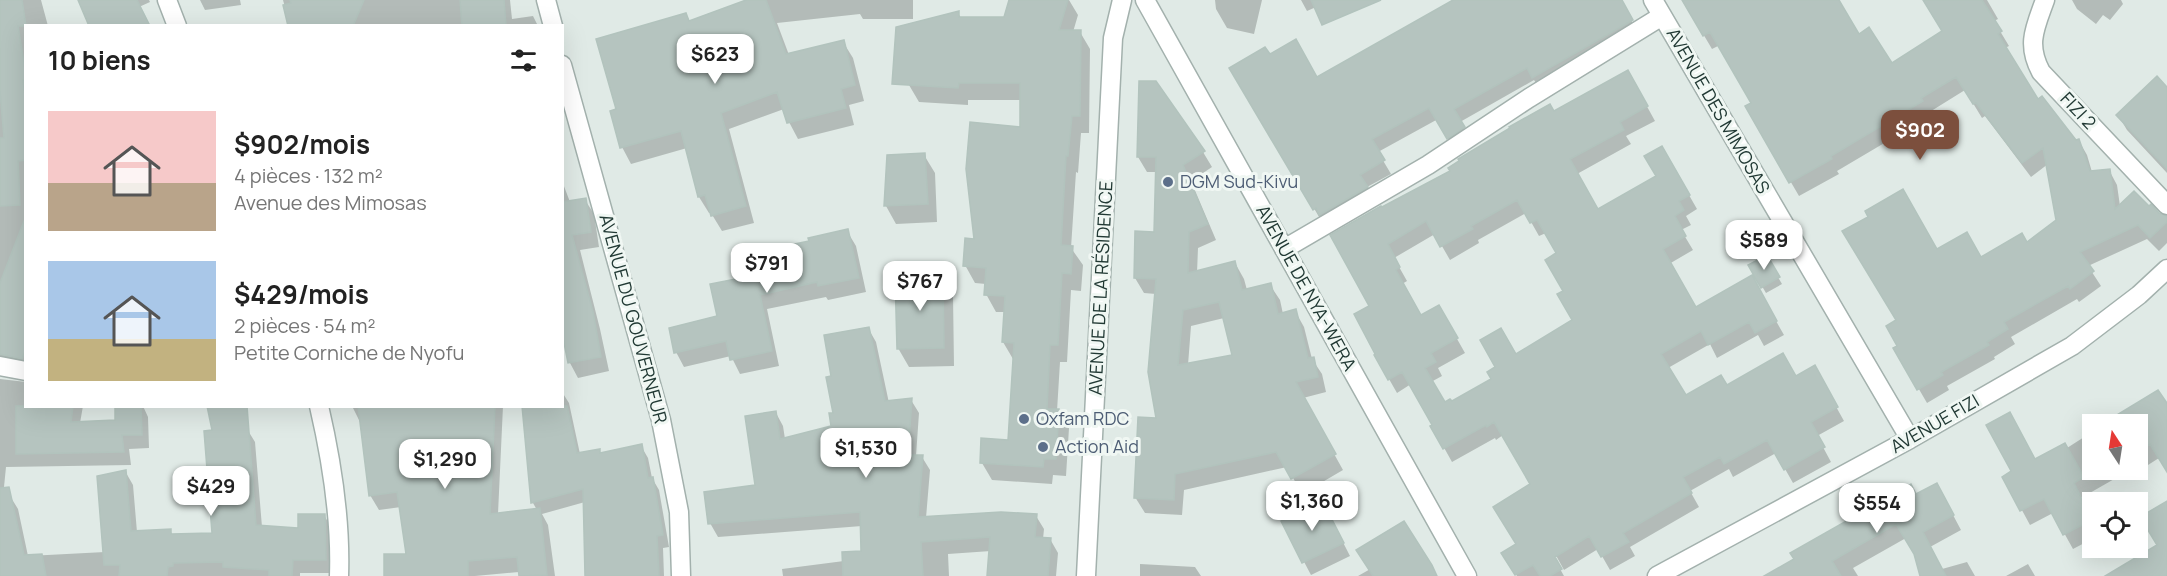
<!DOCTYPE html>
<html lang="fr">
<head>
<meta charset="utf-8">
<style>
	:root { --surface:#fff; --page:#f2f2f2; --text:#222; --muted:#767676; --accent:#7c4f3d }
	body { margin:0; font-family:Manrope,sans-serif; background:var(--page); color:var(--text); height:100vh; display:flex; flex-direction:column; font-size:22px; white-space:nowrap }
	* { box-sizing:border-box; margin:0 }
	p { font-size:20px; color:var(--muted) }
	.icon { flex:none; width:33px; height:33px; fill:none; stroke:currentColor; stroke-width:2; stroke-linecap:round; stroke-linejoin:round }
	.map { position:relative; flex:1; overflow:hidden }
	.panel { position:absolute; left:24px; top:24px; width:540px; height:384px; display:flex; flex-direction:column; background:var(--surface); border-radius:0px; box-shadow:0 6px 24px #0002 }
	.panel>* { flex:none }
	.needle { width:39px; rotate:348deg }
	.controls { position:absolute; left:2082px; top:414px; display:grid; gap:12px }
	.controls a { display:grid; place-items:center; width:66px; height:66px; border-radius:0px; background:var(--surface); box-shadow:0 6px 24px #0002; font-size:30px }
	.price { position:absolute; translate:-50% -51px; padding:0 14px; border-radius:12px; background:#fff; color:#222; font-size:20px; line-height:39px; filter:drop-shadow(0 2px 3px #0008) }
	.price::after { content:''; position:absolute; left:50%; top:36px; width:18px; height:14px; margin-left:-9px; background:inherit; clip-path:polygon(0 0,100% 0,50% 100%) }
	.price.current { background:var(--accent); color:#fff }
	ul { padding:0; list-style:none }
	li { display:flex; align-items:center; gap:18px; height:150px; padding:0 24px }
	li span { display:grid; place-items:center; flex:none; width:168px; height:120px; border-radius:0px; color:#555 }
	li>.icon { margin-inline-start:auto }
	span .icon { width:72px; height:72px; fill:#fffc; stroke-width:1 }
	li b { font-size:26px }
	h2 { display:flex; justify-content:space-between; align-items:center; height:72px; padding:0 24px; font-size:26px }
	.map>svg:first-child { display:block }
	.shadow { fill:#0003; fill-rule:evenodd }
	.building { fill:#b5c4bf; stroke:#b2c3bd; stroke-width:1.5; fill-rule:evenodd }
	.lines { fill:none; stroke-linecap:round; stroke-linejoin:round }
	.minor-casing { stroke:#a3b1ad; stroke-width:21 }
	.minor { stroke:#fff; stroke-width:18 }
	.service-dot { fill:#5c6f8a; stroke:#f0f7f3; stroke-width:2 }
	.labels { text-anchor:middle; stroke-width:6; stroke-linejoin:round; paint-order:stroke }
	.street-label { font-size:18px; fill:#213934; stroke:#f0f7f3 }
	.service-label { font-size:18px; fill:#4e5e75; stroke:#f0f7f3; text-anchor:start }
</style>
</head>
<body>
<div class="map">
<svg width="2167" height="576" viewBox="0 0 2167 576">
	<rect width="100%" height="100%" fill="#e0eae6"/>
	<path class="shadow" d="M0,0H41L48,26H26V371L0,372Z
		M79,0H149L150,2L139,7Z
		M200,0H240L241,5L205,10Z
		M283,0H510L512,19L533,16L538,26H290Z
		M751,0H913V19H863L860,14L777,23L789,55L843,42L853,58L864,101L849,105L854,125L798,139L789,122L784,109L729,129L754,223L722,231L711,213H709L699,197L687,148L631,164L622,147L618,110L686,14L690,22Z
		M1010,0H1069L1078,15L1073,32H1080L1090,49L1089,133H1081L1078,173L1076,172L1071,248L1083,265L1081,291L1071,290L1067,362H1060L1057,411L1069,428L1066,476L1053,475L1052,484L992,480L982,463L1009,442L1013,359L1003,342L1005,312H996L986,294V284L975,283L965,265L1021,128V100H968V105L919,102L909,85L958,13L961,18H1005Z
		M1215,0H1262L1254,34L1227,28L1216,9Z
		M1301,0H1332L1307,11Z
		M1457,0H1620L1639,34L1541,90L1534,80L1460,122L1471,141L1455,151L1438,119L1378,152L1391,174L1367,187L1374,200L1322,222L1232,68L1269,56L1317,79Z
		M1683,0H1837L1858,36L1891,65L1944,32L1954,0H1987L1998,19L1994,21L2009,46L2005,48L2038,101L2075,142L2079,141L2087,155L2092,172L2109,170L2117,185L2120,206L2149,208L2167,218V243L2159,251L2147,239L2088,266L2101,286L2079,302L2077,299L2011,337L2015,344L1994,357L1995,359L1947,386L1949,390L1927,403L1895,348L1899,346L1898,321L1937,251L1981,259L2026,244L2058,221L2048,164L2031,177L1985,116L1982,118L1965,90L1928,113L1930,116L1837,171L1839,174L1799,196L1747,107L1753,103L1720,45L1712,49Z
		M2072,0H2121L2123,4L2110,20L2103,15L2096,24L2077,9Z
		M1628,72L1655,121L1626,136L1631,144L1577,174L1597,211L1658,176L1662,148L1697,209L1686,216L1691,225L1681,230L1693,250L1669,264L1696,309L1751,277L1784,335L1764,346L1758,335L1717,358L1710,344L1668,368L1686,397L1726,387L1796,378L1814,367L1844,421L1817,436L1831,462L1793,483L1776,453L1733,477L1729,469L1690,491L1699,507L1630,547L1635,556L1610,570L1598,549L1564,570L1553,550L1550,551L1564,576H1517L1503,553L1518,544L1532,485L1503,435L1496,440L1495,438L1452,462L1432,426L1434,425L1411,384L1397,393L1389,379L1371,306L1381,209ZM1526,213L1539,236L1546,233L1558,254L1565,291L1574,320L1516,356L1494,380L1451,403L1444,404L1431,382L1442,376L1438,368L1465,353L1439,307L1421,317L1402,284L1407,281L1394,258L1435,234L1450,260L1479,243L1478,240Z
		M2167,89V173L2127,130L2118,115Z
		M1203,152L1212,167L1191,181L1216,240L1198,248L1197,273L1235,263L1244,279L1247,290L1270,285L1280,300L1283,314L1295,311L1304,327L1312,359L1322,374L1326,392L1303,398L1343,470L1302,494L1287,467L1184,490L1182,515L1145,513L1135,497L1158,420L1156,294L1144,293L1135,278L1155,233L1157,172H1147L1138,157ZM1224,318L1234,356L1188,365L1191,326Z
		M924,155L935,173L937,222L896,224L886,206Z
		M562,181L570,202L585,200L594,214L599,247L580,250L600,329L609,371L578,378L570,363L562,325Z
		M847,231L856,246L866,292L828,300L826,297L767,309L779,366L740,374L731,356L684,367L676,352L719,317L762,275L810,242Z
		M1766,257L1782,284L1766,293L1750,266Z
		M942,276L953,295L954,366L909,367L898,348Z
		M868,328L876,342L889,403L911,400L919,413L916,456L922,457L930,470L926,518L1036,516L1044,529L1043,539H1050L1058,553L1056,576H989L991,551L948,554L949,576H780H783L782,569L844,561L863,553L862,526L718,537L710,523L757,486L776,413L783,426L785,439L833,427L835,414L833,377Z
		M0,379L26,382V406H83L80,423L116,421V406H143L148,417L149,448L129,449L131,465L6,467L3,497L10,496L18,509L28,556L105,552L125,471L133,485L137,532L170,530L173,536L214,535L247,429L255,442L262,527L299,529L324,515L332,529L333,573H300V576H0Z
		M562,392L569,403L580,454L599,450L601,454L641,446L648,458L652,478L659,490L669,547L663,548L664,576H586L585,502L542,514L548,525L555,576H520L519,572L475,576H385L408,555L401,507L379,510L370,495L362,426L352,406H503L498,514L537,510L533,503L523,406H562Z
		M2158,392L2167,406V470L2159,458L2126,479L2123,474L2081,498L2092,520V539L2073,549L2053,513L2030,525L2004,477L2035,461L2067,448L2092,432V470H2138V424H2104Z
		M1916,496L1945,500L1961,530L1930,547L1942,569L1967,562L1975,576H1921L1915,554L1906,538L1853,568L1858,576H1768Z
		M1329,515L1350,556L1311,575L1283,522Z
		M1416,543L1436,576H1358Z
		M1140,564L1195,567L1201,576H1140Z
		M2028,564L2035,576H2006Z"/>
	<path class="building" d="M0,0H22L26,26H18L26,75V80H23L26,104V160L18,161L20,205L0,206V138H4L0,91Z
		M78,0H137L150,26H89Z
		M290,0H364L353,26H288L283,5L291,3Z
		M460,0H504L506,26H462Z
		M746,0H766L786,54L844,40L855,85L841,89L846,108L787,123L777,92L721,113L746,206L711,216L705,195L698,197L681,131L620,148L610,111L616,109L596,39L686,13L689,21Z
		M1009,0H1068L1059,30H1081L1080,116H1072L1068,156H1066L1061,245L1073,246L1071,274L1062,273L1058,345H1050L1047,409H1059L1056,459H1044L1043,467L980,463L981,438L1008,440L1014,343L1002,342L1005,296L984,295L986,268L963,266L965,238L974,239L966,169L970,122L1020,127V83H959L958,88L892,84L896,27L959,11V17H1004Z
		M1311,0H1381L1322,25Z
		M1453,0H1622L1633,20L1532,78L1527,68L1454,109L1465,127L1447,139L1429,108L1372,139L1385,160L1360,175L1368,187L1319,215L1316,208L1313,210L1229,68L1265,47L1270,54L1296,39L1317,77Z
		M1682,0H1839L1859,34L1869,27L1892,63L1942,31L1923,0H1982L2002,31L1998,34L2038,99L2042,96L2076,140L2079,139L2090,171L2110,169L2115,209L2134,191L2149,206L2151,204L2159,213L2167,216V222L2150,238L2138,225L2080,252L2094,271L2070,289L2068,286L2004,322L2008,329L1987,342L1989,345L1941,372L1943,375L1917,390L1893,348L1897,346L1886,326L1896,320L1842,231L1868,217L1865,211L1903,189L1937,249L1967,232L1981,257L2022,233L2027,242L2056,220L2043,148L2022,163L1976,103L1973,104L1956,77L1921,98L1923,101L1831,156L1832,159L1789,183L1745,106L1751,103L1710,32L1703,36Z
		M1628,70L1648,106L1620,122L1624,130L1570,159L1598,209L1656,176L1644,156L1662,146L1690,195L1679,201L1684,210L1675,216L1686,236L1663,249L1696,307L1752,275L1777,321L1755,333L1749,322L1708,345L1701,331L1661,354L1686,395L1721,375L1727,385L1783,353L1796,376L1815,365L1838,407L1811,422L1825,447L1784,470L1767,440L1724,464L1720,457L1683,477L1692,493L1623,533L1629,542L1601,557L1589,536L1555,557L1562,569L1550,576H1540L1533,565L1515,575L1501,553L1516,544L1493,507L1530,484L1494,422L1487,427L1486,425L1443,449L1430,426L1432,425L1402,372L1388,380L1374,355L1375,354L1354,314L1369,306L1330,235L1381,206L1382,207L1450,171L1448,168L1459,161L1458,159L1510,128L1509,127L1550,104L1554,111ZM1517,200L1530,223L1537,220L1556,253L1545,260L1563,291L1557,294L1572,320L1516,354L1501,328L1480,340L1495,367L1487,372L1491,379L1452,401L1450,399L1445,402L1425,368L1436,362L1431,353L1458,338L1439,305L1421,315L1396,270L1400,267L1388,244L1426,221L1440,247L1473,229L1471,226Z
		M2157,76L2167,87V169L2116,115Z
		M1139,81H1156L1205,151L1183,165L1208,224L1189,232L1188,273L1235,261L1242,290L1271,283L1278,314L1296,309L1308,358L1314,357L1318,377L1296,382L1336,454L1291,479L1276,452L1175,474L1174,500L1134,498L1138,417L1156,418L1148,372L1156,279L1134,278L1135,231L1154,232L1156,157H1137ZM1219,302L1232,355L1178,365L1183,310Z
		M925,153L928,204L884,206L887,155Z
		M586,198L591,232L572,235L593,312L601,357L568,363L562,333V202Z
		M24,221H26V349L22,359L0,354V283Z
		M848,229L859,278L818,286L817,282L760,295L772,351L730,360L726,341L674,353L669,328L717,316L710,284L761,274L757,255L776,251L775,248L809,241L808,238Z
		M1767,255L1780,277L1761,288L1748,265Z
		M895,275H943L944,348L897,349Z
		M869,327L885,401L912,398L908,455H923L918,517L1001,512L1037,514L1035,537L1051,538L1048,576H987L990,537L921,542L923,576H843L842,552L861,551L860,512L708,524L704,492L755,485L745,416L776,411L780,439L831,426L829,413H833L826,377L831,376L824,335Z
		M2158,390L2167,403V472L2150,444L2138,452V424H2102Z
		M16,406H73L71,422L115,420V406H141L142,435H122L124,452L16,454Z
		M207,406H247L256,525L298,528V514H325L326,560H293L292,576H269V570L223,567V562L173,563V566L168,567L167,576H119L120,565H104L97,476L126,470L131,531L171,529V534L212,533L204,431L212,430Z
		M358,406H495L490,514L540,508L547,575L519,576L517,557L468,561V576H384V554H406L397,492L369,496Z
		M522,406H567L577,453L600,449V453L642,444L648,478L653,477L663,535L657,536L659,576H585L583,489L531,503Z
		M2010,412L2035,459L2065,443L2084,477L2074,483L2092,520L2063,535L2044,499L2020,511L2002,477L2011,471L1986,425Z
		M1937,483L1954,515L1923,532L1946,576H1920L1914,554L1896,524L1832,561L1841,576H1764L1794,559L1790,553L1901,490L1911,484L1916,494Z
		M9,487L24,555L42,554L46,576H0V488Z
		M1322,500L1344,543L1302,563L1281,521Z
		M2167,501V576H2105L2157,545L2140,517Z
		M1404,521L1432,565L1437,576H1373L1356,550Z"/>
	<g class="lines">
		<g class="minor-casing">
			<path id="minor" d="M167,0L177,26
				M546,0L553,26
				M1145,0L1467,576
				M1653,0L1910,439
				M2045,0C2035,28 2026,44 2041,72L2167,205
				M562,65L661,420L679,512L681,576
				M1284,249L1428,165L1529,98L1662,16
				M0,366L26,371
				M319,406C332,462 341,519 339,576
				M1086,576L1113,38L1122,0
				M1657,576L1910,439L2072,346L2139,295L2167,269"/>
		</g>
		<use href="#minor" class="minor"/>
	</g>
	<g class="service-dot">
		<circle cx="1168" cy="182" r="6"/>
		<circle cx="1024" cy="419" r="6"/>
		<circle cx="1043" cy="447" r="6"/>
	</g>
	<g class="labels">
		<g class="street-label">
			<text transform="translate(1718 111) rotate(60)" y="6">AVENUE DES MIMOSAS</text>
			<text transform="translate(2078 111) rotate(47)" y="6">FIZI 2</text>
			<text transform="translate(1101 288) rotate(-87)" y="6">AVENUE DE LA RÉSIDENCE</text>
			<text transform="translate(1306 288) rotate(61)" y="6">AVENUE DE NYA-WERA</text>
			<text transform="translate(633 319) rotate(75)" y="6">AVENUE DU GOUVERNEUR</text>
			<text transform="translate(1935 424) rotate(-30)" y="6">AVENUE FIZI</text>
		</g>
		<g class="service-label">
			<text x="1180" y="188">DGM Sud-Kivu</text>
			<text x="1036" y="425">Oxfam RDC</text>
			<text x="1055" y="453">Action Aid</text>
		</g>
	</g>
</svg>
<div class="controls">
<a><svg class="needle" viewBox="-14 -14 28 28"><path d="M0-13l5 13h-10z" fill="#e53935"/><path d="M0 13l5-13h-10z" fill="#767676"/></svg></a>
<a><svg class="icon" aria-label="locate" viewBox="0 0 24 24"><circle cx="12" cy="12" r="6"/><path d="M12 2v4M12 18v4M2 12h4M18 12h4"/></svg></a>
</div>
<b class="price" style="left:715px;top:85px">$623</b>
<b class="price current" style="left:1920px;top:161px">$902</b>
<b class="price" style="left:1764px;top:271px">$589</b>
<b class="price" style="left:767px;top:294px">$791</b>
<b class="price" style="left:920px;top:312px">$767</b>
<b class="price" style="left:866px;top:479px">$1,530</b>
<b class="price" style="left:445px;top:490px">$1,290</b>
<b class="price" style="left:211px;top:517px">$429</b>
<b class="price" style="left:1312px;top:532px">$1,360</b>
<b class="price" style="left:1877px;top:534px">$554</b>
<section class="panel">
<h2>10 biens<svg class="icon" aria-label="filters" viewBox="0 0 24 24"><path d="M4 7h16M4 17h16"/><circle cx="9" cy="7" r="2"/><circle cx="15" cy="17" r="2"/></svg></h2>
<ul>
<li><span style="background:linear-gradient(#f6c9c9 60%,#b9a48a 0)"><svg class="icon" aria-label="home" viewBox="0 0 24 24"><path d="M3 11l9-7 9 7M6 9v11h12V9"/></svg></span><div><b>$902/mois</b><p>4 pièces · 132 m²</p><p>Avenue des Mimosas</p></div></li>
<li><span style="background:linear-gradient(#a9c7e8 65%,#c2b280 0)"><svg class="icon" aria-label="home" viewBox="0 0 24 24"><path d="M3 11l9-7 9 7M6 9v11h12V9"/></svg></span><div><b>$429/mois</b><p>2 pièces · 54 m²</p><p>Petite Corniche de Nyofu</p></div></li>
</ul>
</section>
</div>
</body>
</html>
